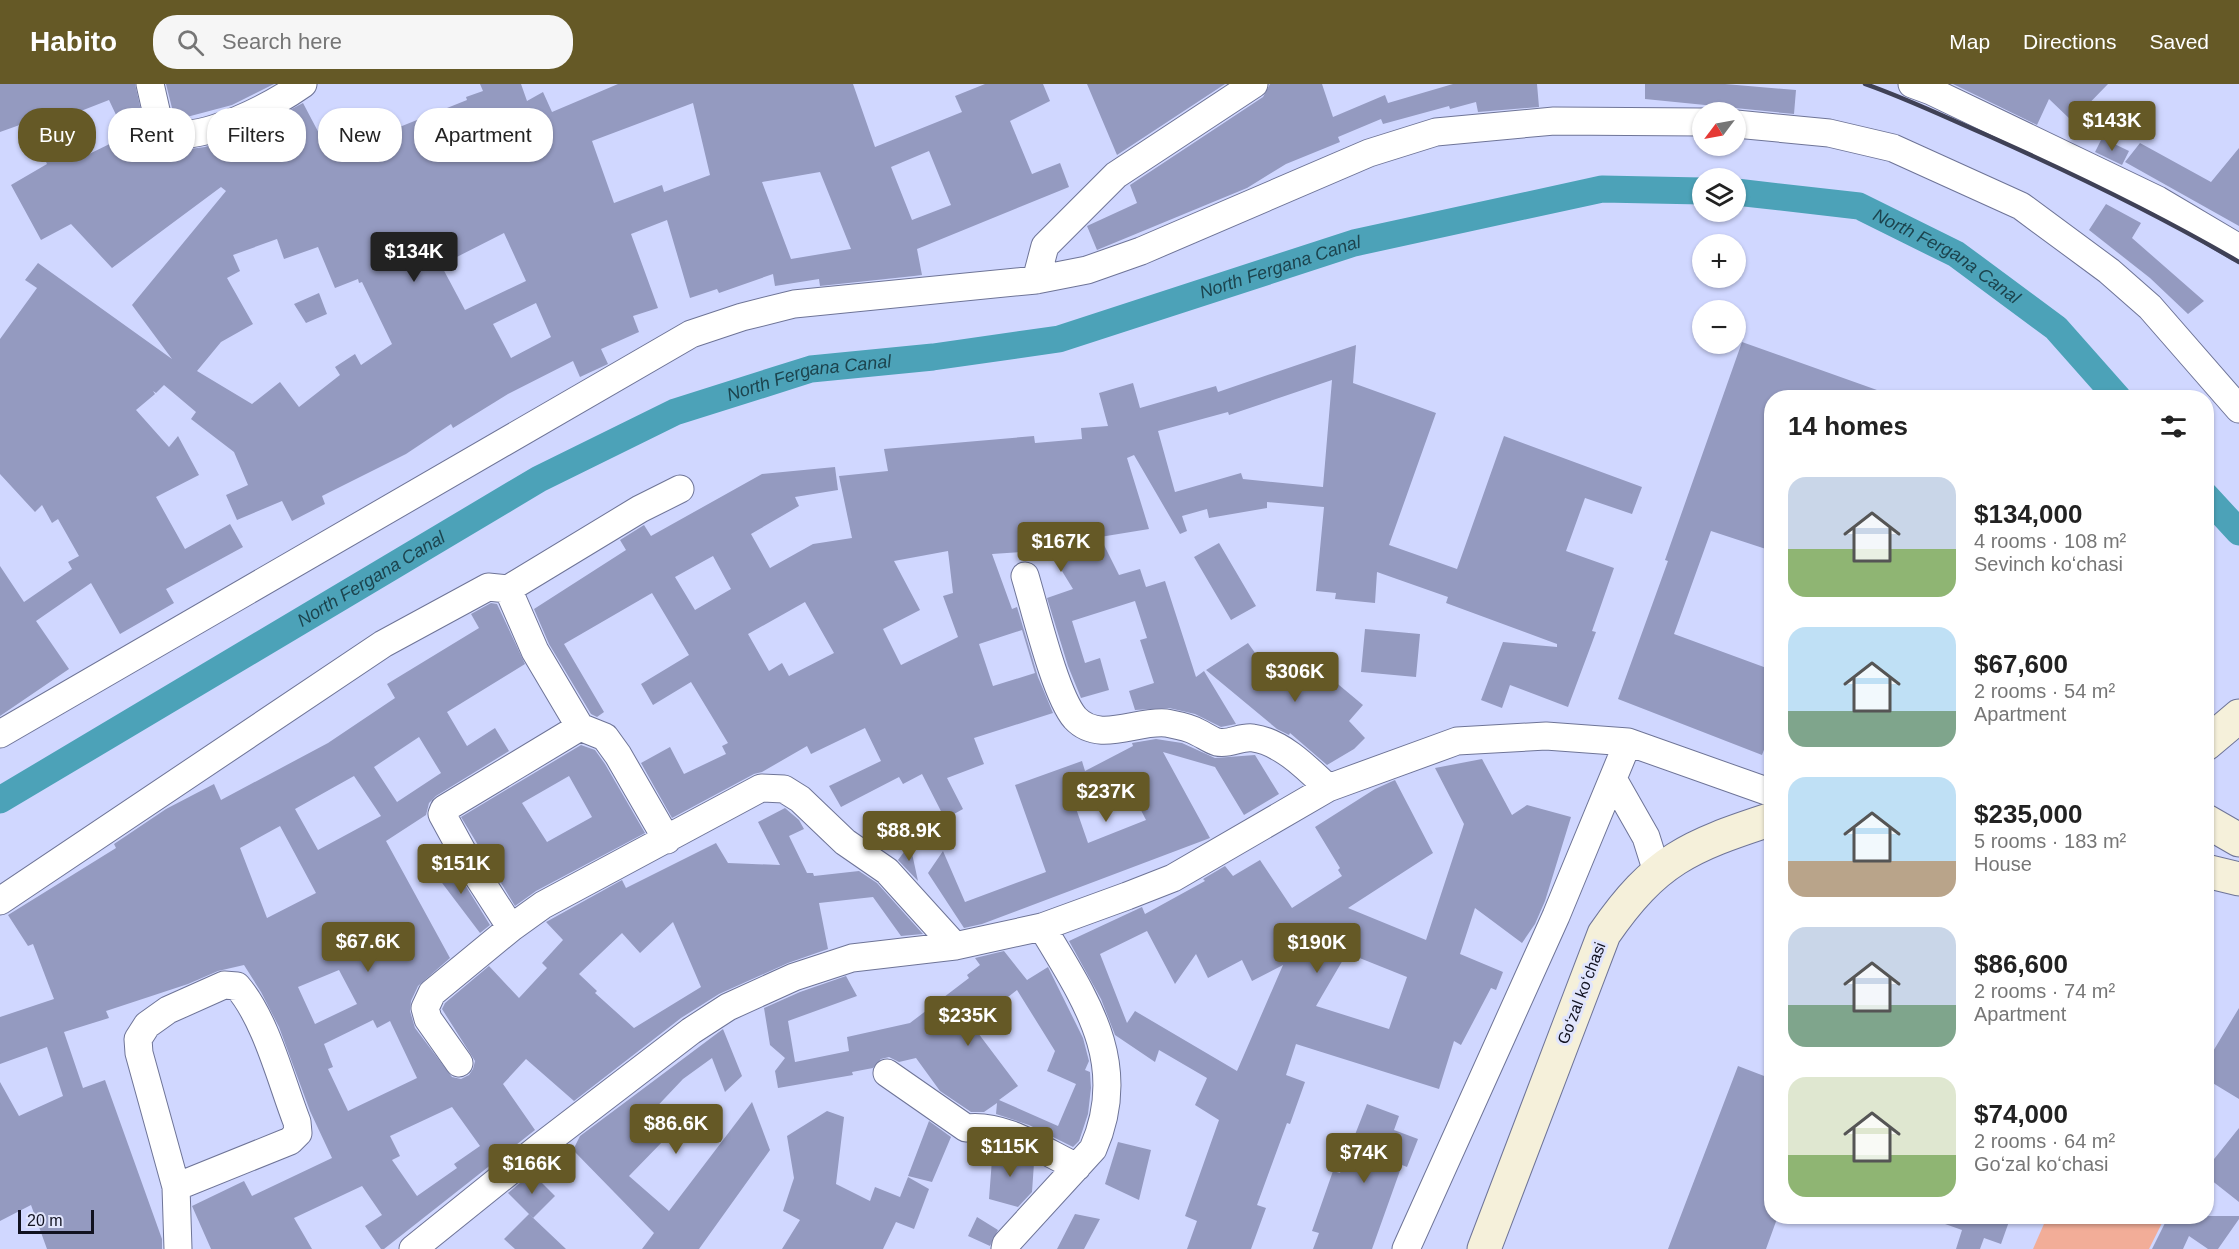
<!DOCTYPE html>
<html lang="en">
<head>
<meta charset="utf-8">
<style>
	:root { --surface:#fff; --page:#f6f6f6; --text:#222; --muted:#767676; --accent:#655926 }
	body { margin:0; font-family:Arial,sans-serif; background:var(--page); color:var(--text); height:100vh; display:flex; flex-direction:column; font-size:22px; white-space:nowrap }
	* { box-sizing:border-box; margin:0 }
	p { font-size:20px; color:var(--muted) }
	.icon { flex:none; width:33px; height:33px; fill:none; stroke:currentColor; stroke-width:2; stroke-linecap:round; stroke-linejoin:round }
	.map { position:relative; flex:1; overflow:hidden }
	.drawer { position:absolute; left:1764px; top:306px; width:450px; height:834px; display:flex; flex-direction:column; background:var(--surface); border-radius:24px; box-shadow:0 2px 4px #0004 }
	.drawer>* { flex:none }
	.hud { position:absolute; left:18px; top:24px; width:570px; height:54px; display:flex; gap:12px }
	.needle { width:39px; rotate:238deg }
	.controls { position:absolute; left:1692px; top:18px; display:grid; gap:12px }
	.controls a { display:grid; place-items:center; width:54px; height:54px; border-radius:50%; background:var(--surface); box-shadow:0 2px 4px #0004; font-size:30px }
	.scale { position:absolute; left:18px; bottom:15px; width:76px; box-sizing:border-box; padding-left:6px; border:3px solid #111220; border-top:0; font-size:16px; line-height:21px; white-space:nowrap; color:#111220; -webkit-text-stroke:4px #e1e5fd; paint-order:stroke }
	.price { position:absolute; translate:-50% -51px; padding:0 14px; border-radius:6px; background:var(--accent); color:#fff; font-size:20px; line-height:39px; filter:drop-shadow(0 2px 3px #0008) }
	.price::after { content:''; position:absolute; left:50%; top:36px; width:18px; height:14px; margin-left:-9px; background:inherit; clip-path:polygon(0 0,100% 0,50% 100%) }
	.price.active { background:#222; color:#fff }
	ul { padding:0; list-style:none }
	li { display:flex; align-items:center; gap:18px; height:150px; padding:0 24px }
	li span { display:grid; place-items:center; flex:none; width:168px; height:120px; border-radius:18px; color:#555 }
	li>.icon { margin-inline-start:auto }
	span .icon { width:72px; height:72px; fill:#fffc; stroke-width:1 }
	li b { font-size:26px }
	h2 { display:flex; justify-content:space-between; align-items:center; height:72px; padding:0 24px; font-size:26px }
	.pill { padding:0 21px; border-radius:24px; background:var(--surface); box-shadow:0 2px 4px #0004; font-size:21px; line-height:54px }
	.pill.active { background:var(--accent); color:#fff }
	header { display:flex; align-items:center; gap:36px; box-sizing:border-box; height:84px; padding:0 30px; background:var(--accent); color:#fff }
	header strong { font-size:28px }
	nav { display:flex; gap:33px; margin-inline-start:auto; font-size:21px }
	.search { width:420px; height:54px; background:var(--page); display:flex; align-items:center; gap:15px; box-sizing:border-box; padding:0 21px; border-radius:24px; color:var(--muted); font-size:22px }
	.map>svg:first-child { display:block }
	.green { fill:#f2ad98 }
	.lines { fill:none; stroke-linecap:round; stroke-linejoin:round }
	.canal { stroke:#4ca2b8; stroke-width:27 }
	.building { fill:#949ac0; fill-rule:evenodd }
	.street-casing { stroke:#6e7497; stroke-width:29 }
	.secondary-casing { stroke:#6e7497; stroke-width:35 }
	.street { stroke:#fff; stroke-width:27 }
	.secondary { stroke:#f5f0da; stroke-width:33 }
	.rail { stroke:#3f4156; stroke-width:4.5 }
	.labels { text-anchor:middle; stroke-width:6; stroke-linejoin:round; paint-order:stroke }
	.street-label { font-size:16px; fill:#111220; stroke:#e1e5fd }
	.water-label { font-size:18px; font-style:italic; fill:#1c444e; stroke:#e1e5fd }
</style>
</head>
<body>
<header>
<strong>Habito</strong>
<div class="search"><svg class="icon" aria-label="search" viewBox="0 0 24 24"><circle cx="10" cy="10" r="6"/><path d="M15 15l6 6"/></svg>Search here</div>
<nav><a>Map</a><a>Directions</a><a>Saved</a></nav>
</header>
<div class="map">
<svg width="2239" height="1165" viewBox="0 0 2239 1165">
	<rect width="100%" height="100%" fill="#d0d7ff"/>
	<path class="green" d="M2047,1133H2165L2149,1165H2033Z"/>
	<g class="lines">
		<g class="canal">
			<path id="s1" d="M1736,108L1859,122L1956,170L2056,244L2118,314"/>
			<path d="M2206,412L2239,448"/>
			<path id="s2" d="M0,716L539,395L675,328L811,285L933,273L1059,255L1354,159L1602,105L1702,107"/>
		</g>
	</g>
	<path class="building" d="M0,0H135L145,44L160,62L182,66L205,63L244,50L303,19L332,74L381,48L382,50L467,16L466,13L483,7L480,0H521L527,17L543,8L552,28L618,0H853L875,63L962,28L955,12L985,0H1043L1050,17L1010,37L1032,90L1060,79L1069,103L917,165L922,191L914,192L820,202L819,195L775,202L773,190L719,209L717,205L690,214L667,136L631,150L658,224L633,232L639,248L601,265L608,280L580,293L573,277L508,310L453,344L451,340L406,370L322,412L325,420L292,437L282,417L237,436L226,411L248,401L234,368L191,335L196,328L164,301L156,309L153,307L155,310L136,326L169,363L178,352L199,391L156,413L185,465L230,440L243,463L166,505L174,519L120,550L91,499L36,537L69,585L0,632V482L24,518L72,485L68,478L79,472L58,435L52,439L42,421L35,428L0,390V255L37,204L25,196L38,179L172,275L132,221L226,107L221,103L112,184L71,140L41,156L11,101L47,80L28,38L0,48ZM109,16L126,52L87,71L68,32ZM693,19L710,91L664,108L662,101L614,119L592,57ZM929,67L951,121L912,136L891,83ZM820,88L851,165L791,175L762,98ZM504,149L526,197L465,226L441,181ZM277,155L284,175L318,163L335,204L358,195L359,199L362,198L392,260L361,281L355,270L335,283L340,291L299,323L280,298L252,320L197,287L221,258L253,240L227,194L240,187L233,171ZM536,219L551,253L511,274L493,240Z
		M166,0H274L232,21L183,34H177L173,28Z
		M1087,0H1225L1117,71Z
		M1270,0H1322L1333,33L1385,11L1388,19L1453,0H1537L1539,23L1478,28L1476,18L1450,25L1449,22L1383,40L1381,35L1338,53L1340,58L1286,80L1247,104L1097,166L1087,142L1137,119L1130,101L1263,13Z
		M1645,0H1725L1796,6L1794,30L1645,15Z
		M1953,0H2108L2072,37L2049,15L2037,41Z
		M2102,54L2129,67L2122,81L2095,68Z
		M2140,59L2211,98L2239,64V142L2125,78Z
		M2106,120L2141,139L2132,154L2204,217L2188,230L2150,194L2089,146Z
		M319,209L327,230L306,239L294,220Z
		M1742,258L1891,311L1890,314H1772V467L1711,447L1674,550L1772,586V644L1762,671L1618,615L1668,477L1665,476Z
		M1356,261L1353,299L1436,329L1389,461L1457,485L1504,352L1642,403L1632,430L1585,414L1566,467L1614,484L1592,547L1596,548L1568,623L1510,601L1502,624L1481,616L1503,558L1557,563V560L1446,519L1448,513L1377,488L1375,519L1335,515L1336,509L1316,507L1324,423L1267,418V424L1209,434L1207,425L1182,432L1187,447L1180,450L1134,371L1127,374L1149,445L1100,453L1119,491L1140,485L1146,503L1165,497L1196,593L1204,587L1236,640L1221,643L1195,630L1169,624L1135,626L1129,607L1154,599L1140,556L1147,554L1135,517L1072,537L1085,579L1100,574L1109,606L1081,614L1068,582L1047,514L1073,505L1049,466L992,470L1012,525L1017,523L1038,593L1053,629L974,654L984,680L947,694L963,725L945,735L922,690L903,700L899,693L841,723L829,702L881,677L865,644L811,670L807,662L762,688L754,690L672,734L641,679L670,663L684,690L726,670L722,662L728,659L691,598L653,621L641,600L689,571L652,509L564,560L604,628L597,633L591,630L549,560L534,525L626,466L620,456L644,441L651,452L762,390L835,383L838,406L795,413L799,422L751,450L770,484L813,460L852,454L839,392L888,387L884,365L1034,352L1035,359L1082,355L1081,344L1108,342L1099,309L1133,299L1140,324L1216,302L1218,308ZM1332,296L1323,403L1243,395L1241,389L1175,408L1158,347L1228,328L1229,331ZM948,467L953,509L943,512L958,553L901,581L883,545L920,526L894,477ZM713,472L731,505L695,526L675,493ZM805,518L834,569L789,592L782,579L769,587L748,550ZM1022,546L1035,589L993,602L979,560Z
		M1219,459L1256,522L1231,536L1194,473Z
		M491,519L497,520L525,580L447,628L467,662L495,644L509,667L436,712L429,719L426,731L386,757L450,874L418,902L411,917L410,927L415,944L452,993L461,995L469,991L473,985L475,977L442,925L445,919L489,882L519,914L547,884L542,879L563,856L546,838L622,796L626,804L716,759L728,779L780,781L758,738L785,724L799,736L804,745L789,752L807,789H813L814,792L859,787L877,799L923,850L901,852L873,813L819,819L828,865L788,879L719,910L681,934L574,1017L526,975L503,1000L535,1046L384,1165H381L365,1142L382,1131L362,1102L294,1134L312,1165H211L192,1122L244,1097L252,1112L332,1074L310,1027L279,943L261,908L244,881L218,887L188,900L106,927L109,934L64,948L83,1004L105,996L162,1155V1165H47L31,1121L0,1137V998L19,1032L63,1012L47,963L0,980V933L54,915L33,860L28,862L8,831L116,764L114,760L166,725L214,700L221,716L328,659L395,614L387,600L479,544L471,530ZM419,653L441,689L397,718L374,683ZM354,692L381,732L318,766L295,725ZM280,742L316,809L267,834L240,764ZM673,838L701,903L634,944L595,909L597,907L579,890L622,849L640,869ZM339,886L357,920L315,940L298,903ZM373,936L377,944L390,937L417,994L348,1027L328,985L333,983L324,960ZM452,1023L480,1062L454,1080L457,1084L417,1112L392,1076L400,1072L390,1052Z
		M1365,545L1420,550L1416,593L1361,588Z
		M1248,559L1276,598L1280,594L1288,600L1309,576L1363,621L1349,637L1365,654L1354,665L1327,681L1290,649L1289,651L1277,645L1206,586Z
		M1156,655L1182,659L1215,674L1255,671L1279,710L1244,731L1215,683L1163,668L1210,754L982,840L964,844L928,789L943,767L965,818L1046,788L1015,701L1082,677L1085,687L1133,662L1132,659ZM1123,691L1146,736L1088,759L1071,710Z
		M581,661L595,666L605,680L645,749L536,807L515,822L461,733ZM569,692L592,733L547,758L522,719Z
		M1482,675L1512,731L1527,721L1571,733L1545,817L1535,840L1522,859L1475,824L1460,870L1503,888L1496,906L1491,904L1461,961L1454,957L1439,1005L1296,960L1286,991L1305,998L1290,1040L1287,1039L1257,1121L1266,1124L1251,1165H1187L1197,1137L1185,1132L1219,1036L1195,1021L1207,994L1159,966L1155,978L1115,951L1101,915L1069,857L1142,823L1145,830L1205,797L1203,795L1225,782L1233,792L1260,776L1292,824L1342,792L1338,786L1340,784L1315,743L1375,705L1395,696L1433,769L1348,824L1426,856L1464,740L1435,684ZM1147,847L1175,900L1196,870L1208,894L1242,876L1252,897L1283,881L1237,987L1135,927L1127,939L1100,870ZM1347,869L1407,893L1389,945L1316,922Z
		M910,760L918,797L898,776Z
		M449,775L490,841L480,849L433,787Z
		M1004,867L1027,896L1048,883L1083,954L1089,977L1085,986L1090,988L1091,1004L1088,1030L1079,1057L1073,1063L1029,1041L996,1030L997,1019L984,1028H971L940,1007L916,974L899,978L889,973L881,975L873,984L852,988L853,991L778,1004L775,987L785,974L770,961L764,924L800,908L846,892L857,912L788,937L795,978L849,967L847,953L910,939L969,894L967,891L980,881L975,874ZM1017,906L1055,967L1047,987L1076,1000L1058,1042L999,1016L1018,1002L972,941Z
		M2239,924V1015L2206,995V979Z
		M723,945L742,992L725,1008L712,974L683,995L647,1033L666,1054L629,1092L669,1127L752,1018L770,1066L699,1165H642L654,1149L573,1066L580,1052Z
		M1738,982L1772,995V1132H1778L1766,1165H1668Z
		M1367,1020L1399,1032L1394,1046L1418,1055L1407,1083L1402,1081L1372,1165H1313L1319,1149L1312,1147L1333,1087L1340,1089Z
		M827,1027L844,1033L836,1100L870,1117L875,1103L900,1113L908,1093L929,1105L914,1145L896,1138L883,1165H782L800,1136L783,1127L794,1094L787,1052Z
		M929,1037L951,1053L932,1098L908,1092Z
		M2239,1044V1118L2206,1092V1085Z
		M1118,1058L1151,1066L1139,1116L1105,1100Z
		M993,1062L1034,1079L1032,1108L1018,1123L989,1115Z
		M532,1089L555,1112L533,1134L508,1109Z
		M529,1130L566,1165H515L504,1155Z
		M1075,1130L1100,1135L1084,1165H1057Z
		M1932,1132H2011L2001,1160L1984,1154L1980,1165H1956L1962,1146L1931,1135Z
		M2162,1132H2239V1135L2218,1165H2208L2189,1152L2183,1165H2152L2167,1135Z
		M977,1133L998,1146L990,1162L968,1152Z"/>
	<g class="lines">
		<g class="street-casing">
			<path id="street" d="M150,0L158,35L168,49C205,58 273,21 303,0
				M1912,0L1931,7L2158,116L2239,164
				M1736,40L1829,49L1893,64L2021,122L2109,187L2150,223L2239,325
				M1036,196L1045,162L1116,91L1254,0
				M1025,492C1035,525 1055,611 1075,634C1099,660 1136,636 1166,639C1176,641 1189,643 1197,648C1204,651 1210,656 1217,658C1230,661 1241,652 1253,654C1282,658 1308,685 1328,704
				M508,505L535,567L580,643L605,653L618,671L667,756
				M0,650L691,250L742,233L794,220L1036,196L1087,186L1141,167L1369,69L1436,48L1554,37L1702,38
				M1613,695L1646,753L1657,788
				M0,817L383,560L488,503L508,505L640,425L680,405
				M511,844L466,774L442,730L444,725L580,643
				M459,979L428,935L425,924L432,909L511,844L543,821L761,704L784,705L800,715L845,758L887,787L955,862
				M887,989L966,1044C1004,1039 1043,1067 1077,1083
				M176,1103L139,969L138,955L147,941L168,926L224,901L237,902C266,935 281,997 297,1038L298,1049L290,1057L176,1103L178,1165
				M413,1165L541,1062L691,947L728,923L794,893L852,874L955,862L1042,843L1127,812L1173,794L1328,704L1457,657L1546,652L1628,658L1772,709
				M1005,1165L1006,1160L1093,1065C1131,979 1085,915 1042,843
				M1406,1165L1556,832L1628,658"/>
		</g>
		<g class="secondary-casing">
			<path id="secondary" d="M2206,660L2239,632
				M2206,737L2239,756
				M2206,787L2239,795
				M1484,1165L1604,850C1655,776 1689,762 1772,735"/>
		</g>
		<use href="#street" class="street"/>
		<use href="#secondary" class="secondary"/>
		<path class="rail" d="M1865,0C1908,15 1949,35 1991,53C2076,91 2159,131 2239,178"/>
	</g>
	<g class="labels">
		<g class="street-label">
			<text transform="translate(1581 909) rotate(-69)" y="6">Goʻzal koʻchasi</text>
		</g>
		<g class="water-label">
			<text dy="6" stroke="none"><textPath href="#s1" startOffset="225">North Fergana Canal</textPath></text>
			<text dy="6" stroke="none"><textPath href="#s2" startOffset="1404">North Fergana Canal</textPath></text>
			<text dy="6" stroke="none"><textPath href="#s2" startOffset="918">North Fergana Canal</textPath></text>
			<text dy="6" stroke="none"><textPath href="#s2" startOffset="432">North Fergana Canal</textPath></text>
		</g>
	</g>
</svg>
<div class="controls">
<a><svg class="needle" viewBox="-14 -14 28 28"><path d="M0-13l5 13h-10z" fill="#e53935"/><path d="M0 13l5-13h-10z" fill="#767676"/></svg></a>
<a><svg class="icon" aria-label="layers" viewBox="0 0 24 24"><path d="M12 4l9 5-9 5-9-5zM3 14l9 5 9-5"/></svg></a>
<a>+</a>
<a>−</a>
</div>
<div class="scale">20 m</div>
<b class="price" style="left:2112px;top:68px">$143K</b>
<b class="price active" style="left:414px;top:199px">$134K</b>
<b class="price" style="left:1061px;top:489px">$167K</b>
<b class="price" style="left:1295px;top:619px">$306K</b>
<b class="price" style="left:1106px;top:739px">$237K</b>
<b class="price" style="left:909px;top:778px">$88.9K</b>
<b class="price" style="left:461px;top:811px">$151K</b>
<b class="price" style="left:368px;top:889px">$67.6K</b>
<b class="price" style="left:1317px;top:890px">$190K</b>
<b class="price" style="left:968px;top:963px">$235K</b>
<b class="price" style="left:676px;top:1071px">$86.6K</b>
<b class="price" style="left:1010px;top:1094px">$115K</b>
<b class="price" style="left:1364px;top:1100px">$74K</b>
<b class="price" style="left:532px;top:1111px">$166K</b>
<div class="hud">
<a class="pill active">Buy</a>
<a class="pill">Rent</a>
<a class="pill">Filters</a>
<a class="pill">New</a>
<a class="pill">Apartment</a>
</div>
<section class="drawer">
<h2>14 homes<svg class="icon" aria-label="filters" viewBox="0 0 24 24"><path d="M4 7h16M4 17h16"/><circle cx="9" cy="7" r="2"/><circle cx="15" cy="17" r="2"/></svg></h2>
<ul>
<li><span style="background:linear-gradient(#c9d6e8 60%,#8fb573 0)"><svg class="icon" aria-label="home" viewBox="0 0 24 24"><path d="M3 11l9-7 9 7M6 9v11h12V9"/></svg></span><div><b>$134,000</b><p>4 rooms · 108 m²</p><p>Sevinch koʻchasi</p></div></li>
<li><span style="background:linear-gradient(#bfe0f5 70%,#7fa58c 0)"><svg class="icon" aria-label="home" viewBox="0 0 24 24"><path d="M3 11l9-7 9 7M6 9v11h12V9"/></svg></span><div><b>$67,600</b><p>2 rooms · 54 m²</p><p>Apartment</p></div></li>
<li><span style="background:linear-gradient(#bfe0f5 70%,#b9a48a 0)"><svg class="icon" aria-label="home" viewBox="0 0 24 24"><path d="M3 11l9-7 9 7M6 9v11h12V9"/></svg></span><div><b>$235,000</b><p>5 rooms · 183 m²</p><p>House</p></div></li>
<li><span style="background:linear-gradient(#c9d6e8 65%,#7fa58c 0)"><svg class="icon" aria-label="home" viewBox="0 0 24 24"><path d="M3 11l9-7 9 7M6 9v11h12V9"/></svg></span><div><b>$86,600</b><p>2 rooms · 74 m²</p><p>Apartment</p></div></li>
<li><span style="background:linear-gradient(#dfe7d0 65%,#8fb573 0)"><svg class="icon" aria-label="home" viewBox="0 0 24 24"><path d="M3 11l9-7 9 7M6 9v11h12V9"/></svg></span><div><b>$74,000</b><p>2 rooms · 64 m²</p><p>Goʻzal koʻchasi</p></div></li>
</ul>
</section>
</div>
</body>
</html>
